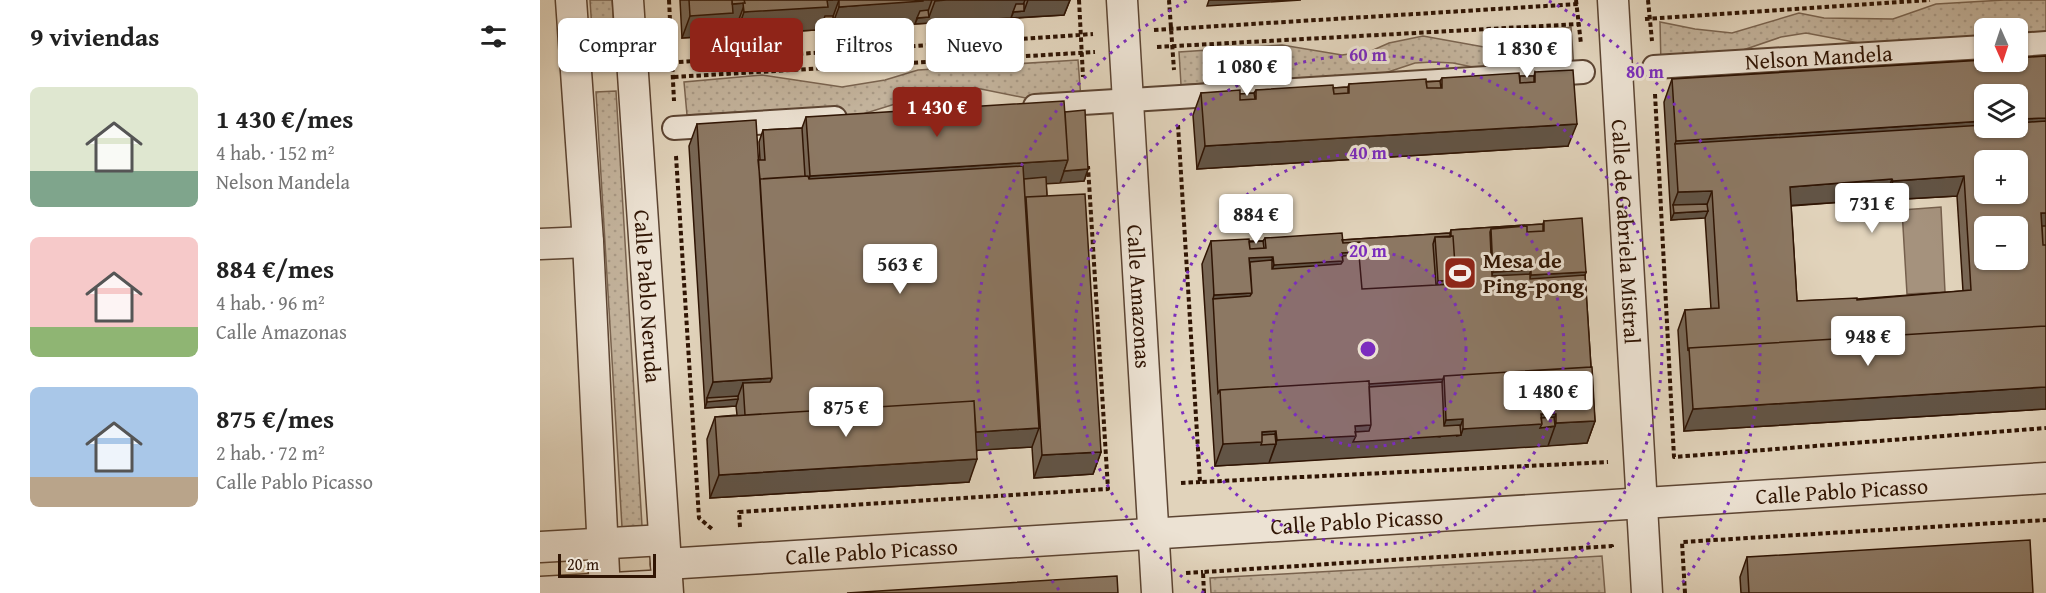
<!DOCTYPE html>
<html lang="es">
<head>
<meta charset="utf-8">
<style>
	:root { --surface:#fff; --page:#f2f2f2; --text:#222; --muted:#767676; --accent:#8f2418 }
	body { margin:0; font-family:"Gentium Book Plus",serif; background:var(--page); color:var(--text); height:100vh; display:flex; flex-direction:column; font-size:22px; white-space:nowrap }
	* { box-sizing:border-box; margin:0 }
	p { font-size:20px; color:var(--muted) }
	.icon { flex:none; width:33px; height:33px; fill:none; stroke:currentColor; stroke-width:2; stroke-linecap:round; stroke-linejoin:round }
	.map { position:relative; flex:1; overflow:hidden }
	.drawer { display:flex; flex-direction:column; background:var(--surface); width:540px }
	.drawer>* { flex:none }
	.top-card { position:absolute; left:18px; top:18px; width:570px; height:54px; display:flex; gap:12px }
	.needle { width:39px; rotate:177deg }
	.buttons { position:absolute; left:1434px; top:18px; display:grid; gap:12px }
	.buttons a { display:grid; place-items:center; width:54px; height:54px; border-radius:9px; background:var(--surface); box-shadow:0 2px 4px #0004; font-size:30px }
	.scale { position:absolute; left:18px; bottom:15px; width:98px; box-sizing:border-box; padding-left:6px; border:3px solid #301504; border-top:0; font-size:16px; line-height:21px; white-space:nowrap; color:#301504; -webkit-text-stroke:4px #ece2d3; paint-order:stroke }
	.price { position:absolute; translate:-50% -51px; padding:0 14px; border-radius:6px; background:#fff; color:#222; font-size:20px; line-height:39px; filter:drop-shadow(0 2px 3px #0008) }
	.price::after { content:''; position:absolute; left:50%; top:36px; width:18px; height:14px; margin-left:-9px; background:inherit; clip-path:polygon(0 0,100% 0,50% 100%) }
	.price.active { background:var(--accent); color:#fff }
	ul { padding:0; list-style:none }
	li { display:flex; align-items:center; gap:18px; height:150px; padding:0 30px }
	li span { display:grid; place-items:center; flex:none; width:168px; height:120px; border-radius:9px; color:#555 }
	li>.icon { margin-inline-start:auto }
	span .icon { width:72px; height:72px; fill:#fffc; stroke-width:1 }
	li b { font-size:26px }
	h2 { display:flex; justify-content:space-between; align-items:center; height:72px; padding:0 30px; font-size:26px }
	.tag { padding:0 21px; border-radius:9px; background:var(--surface); box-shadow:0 2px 4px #0004; font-size:21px; line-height:54px }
	.tag.active { background:var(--accent); color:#fff }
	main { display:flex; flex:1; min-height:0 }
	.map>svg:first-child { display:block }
	.grass { fill:url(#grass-dots); stroke:#7a6450; stroke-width:1.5 }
	.water { fill:#a5927d; stroke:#76604d; stroke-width:1.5 }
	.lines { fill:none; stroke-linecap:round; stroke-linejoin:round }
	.pedestrian-casing { stroke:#5c4432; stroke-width:26 }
	.minor-casing { stroke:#5c4432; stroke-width:33 }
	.path { stroke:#301504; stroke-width:4; stroke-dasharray:4.5 3; stroke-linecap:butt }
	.pedestrian { stroke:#ece2d3; stroke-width:22 }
	.minor { stroke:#ece2d3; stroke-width:30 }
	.wall { fill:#786755; stroke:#301504; stroke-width:1.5; fill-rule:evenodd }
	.shaded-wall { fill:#625445; stroke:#301504; stroke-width:1.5 }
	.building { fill:#8c7863; stroke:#301504; stroke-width:1.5; fill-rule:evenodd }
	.ring { fill:none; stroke:#7b2cbf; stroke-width:3; stroke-dasharray:3 6 }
	.labels { text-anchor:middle; stroke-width:6; stroke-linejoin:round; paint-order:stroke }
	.street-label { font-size:22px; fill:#301504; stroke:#ece2d3 }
	.poi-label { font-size:22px; font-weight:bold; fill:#301504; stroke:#ece2d3; text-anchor:start }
	.centre { fill:#7b2cbf; stroke:#ece2d3; stroke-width:3 }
	.ring-label { font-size:18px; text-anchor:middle; font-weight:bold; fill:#7b2cbf; stroke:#ece2d3; stroke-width:6; stroke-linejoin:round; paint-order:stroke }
</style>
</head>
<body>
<main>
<section class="drawer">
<h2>9 viviendas<svg class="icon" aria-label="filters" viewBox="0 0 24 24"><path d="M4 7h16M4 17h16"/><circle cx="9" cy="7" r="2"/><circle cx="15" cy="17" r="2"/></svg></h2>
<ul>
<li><span style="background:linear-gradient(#dfe7d0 70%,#7fa58c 0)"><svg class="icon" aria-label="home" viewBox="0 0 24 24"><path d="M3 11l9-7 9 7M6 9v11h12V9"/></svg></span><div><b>1 430 €/mes</b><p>4 hab. · 152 m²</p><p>Nelson Mandela</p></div></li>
<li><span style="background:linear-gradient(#f6c9c9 75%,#8fb573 0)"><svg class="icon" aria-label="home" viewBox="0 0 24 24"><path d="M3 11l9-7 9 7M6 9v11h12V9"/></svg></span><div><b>884 €/mes</b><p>4 hab. · 96 m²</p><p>Calle Amazonas</p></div></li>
<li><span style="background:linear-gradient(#a9c7e8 75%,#b9a48a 0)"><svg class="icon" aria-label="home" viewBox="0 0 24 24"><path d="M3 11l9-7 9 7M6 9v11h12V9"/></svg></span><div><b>875 €/mes</b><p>2 hab. · 72 m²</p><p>Calle Pablo Picasso</p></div></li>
</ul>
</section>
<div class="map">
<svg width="1506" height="593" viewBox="0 0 1506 593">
	<defs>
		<pattern id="grass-dots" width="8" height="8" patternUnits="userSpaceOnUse" patternTransform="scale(1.5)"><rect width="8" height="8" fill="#c3b39c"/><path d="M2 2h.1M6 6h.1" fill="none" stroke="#a89985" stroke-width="1.8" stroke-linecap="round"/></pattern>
	</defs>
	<rect width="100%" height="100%" fill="#e1d3bb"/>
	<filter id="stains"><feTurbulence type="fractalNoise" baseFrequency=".00333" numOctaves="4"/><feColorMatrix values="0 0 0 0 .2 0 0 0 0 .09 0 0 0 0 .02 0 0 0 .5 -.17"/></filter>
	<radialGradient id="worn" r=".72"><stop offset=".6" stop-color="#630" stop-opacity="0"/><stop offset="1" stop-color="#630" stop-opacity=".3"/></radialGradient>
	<path class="grass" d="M50,0H72L76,59L54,60Z
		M1464,0H1506V32H1478V28H1444V37L1335,46L1266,33L1241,37L1168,62L1121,65L1120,22L1155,29L1192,33L1259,13L1284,18L1353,19L1396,4Z
		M1031,27L1034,69L967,74L913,63L893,62L875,63L824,80L741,85L705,80L641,85L639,52L742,45L802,55L831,51L849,43L883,36L944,47H957L1007,32Z
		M538,60L541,99L505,102L441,89H410L387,94L323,114L257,117L216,111L147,115L144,82L222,75L302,87L345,80L378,70Z
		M76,91L102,526L82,527L56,92Z
		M1062,556L1065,593H671L670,578Z"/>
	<path class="water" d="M1401,207L1405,292L1367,294L1362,210Z"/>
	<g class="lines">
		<g class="pedestrian-casing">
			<g id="pedestrian">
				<path d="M1478,45L1506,43"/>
				<path id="s1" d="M1114,67L1444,47"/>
				<path d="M495,106L1043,72"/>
				<path d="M134,128L295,118"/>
			</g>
		</g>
		<g class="minor-casing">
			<g id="minor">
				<path d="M31,0L48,242L65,593"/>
				<path id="s2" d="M88,0L128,593"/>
				<path id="s3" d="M582,0L617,593"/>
				<path id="s4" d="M1073,0L1107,593"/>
				<path d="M0,244L48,242"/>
				<path d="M0,547L124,540"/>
				<path id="s5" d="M126,564L1506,478"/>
				<path d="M0,592L127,585"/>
			</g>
		</g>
		<path class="path" d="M129,0L134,101
			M539,0L543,77
			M629,0L634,70
			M1036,0L1041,44
			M1108,0L1112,41
			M1105,19L1390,0
			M614,30L1038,4
			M617,47L1040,24
			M124,63L553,34
			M134,77L555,52
			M1115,94L1134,457L1506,428
			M638,125L660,482L1068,462
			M136,156L159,518L172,529
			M641,483L660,482
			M200,527L199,512L568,489L548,166
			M646,573L663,572
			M664,593L663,572L1072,546V547
			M1145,593L1142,542L1506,520"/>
		<use href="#pedestrian" class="pedestrian"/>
		<use href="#minor" class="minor"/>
	</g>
	<path class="wall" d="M140,0H530L524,15L142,38Z
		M1444,60L1506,409L1144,431L1138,330L1145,310L1171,309L1165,217L1131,220L1124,102L1132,79ZM1417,196L1423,291L1317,299L1257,301L1251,206L1303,202L1304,214L1346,211L1348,205V200Z
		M995,72L1028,146L657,169L653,115L661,93L700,94L714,93L716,90L793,88L808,87L809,84L900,81L902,78L994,76Z
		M525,112L548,169L544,181L506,183L507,196L561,452L553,474L494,478L492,447L437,450L429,482L170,498L167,439L175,417L197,415L196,406L165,408L149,146L157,124L218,160H220L219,142L223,130L262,128L266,117Z
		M1004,221L1046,272L1045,275L1051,367L1055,421L1047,443L675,466L662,264L671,241H723L725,238L802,240L910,233L911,230L1003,224Z
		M1207,557L1493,593H1201L1200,577Z"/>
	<path class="shaded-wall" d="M287,0H299L291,22L293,23L299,7L381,0H392L386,17H378L375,24L142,38L150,16L192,4L205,3L196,27L198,29L204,12Z
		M406,0H485L481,10L474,11L471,18L375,24L377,18L389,17L395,1Z
		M488,0H530L524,15L471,18L473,12L484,11Z
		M669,0H761L667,6Z
		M1506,118V140L1135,144L1136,141L1444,121V128H1478V119Z
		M1037,124L1028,146L657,169L665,146Z
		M528,160L520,183L262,198L270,176Z
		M548,169L544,181L520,183L524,171Z
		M1424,176L1417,196L1346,200L1353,181Z
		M1352,179L1345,198L1306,195L1303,202L1243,206L1250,187Z
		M1172,191L1165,210L1133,205L1138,192Z
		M1348,205L1346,211L1304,214L1306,208Z
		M1168,211L1165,218L1131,220L1134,213Z
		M1501,213H1506V232H1496Z
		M800,250L821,252L812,274L725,288L734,265Z
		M709,252L733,257L724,279L709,280Z
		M991,270L983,293L945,295L953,272Z
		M1046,272L1038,295L983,298L991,275Z
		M916,280L908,303L890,304L898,281Z
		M712,293L703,315L673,299L674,295Z
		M232,378L223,401L203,383L197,399H198L196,406L165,408L167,402V398L173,382Z
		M903,379L896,399L680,393Z
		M1506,387V409L1144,431L1153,409Z
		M1001,414H1016L1011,427L1015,426L1008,446L729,463L737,440L815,426L831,425L900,437L906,420L923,419L917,436L921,435L923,429Z
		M1055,421L1047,443L1008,446L1016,423Z
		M499,428L492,447L427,451L434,432Z
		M736,431L731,444H736L729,463L675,466L683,444L722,432Z
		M561,452L553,474L494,478L502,455Z
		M437,459L429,482L170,498L179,475Z"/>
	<path class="building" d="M149,0H192L193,13L150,16Z
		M192,0H204L205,3L192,4Z
		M204,0H293H287L288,7L204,12L203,3H205Z
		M299,0H383V1L299,7Z
		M476,4H484V11L473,12Z
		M388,10L389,17L377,18L380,11Z
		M285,16H293V23L282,24Z
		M197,21L198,29L187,30L190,22Z
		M1506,56V118L1478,119V94H1444V121L1136,141L1132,79L1444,60V62H1478V58Z
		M1033,70L1037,124L665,146L661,93L700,90V100L716,99V90L793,85L794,94L809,93V84L886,79L887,88H902V78L979,73L980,83L995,82V72Z
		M980,76H994V82L980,83Z
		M900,81L901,88H887L886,82Z
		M808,87V93L794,94L793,88Z
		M714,93L715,99L700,100V94Z
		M524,101L528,160L270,176L266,117Z
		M545,110L548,169L524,171L528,160L525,112Z
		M216,120L232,378L173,382L157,124Z
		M1506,121V213H1501L1503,245H1506V326L1149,348L1148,351L1145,310L1179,308L1172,191L1138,192L1135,144L1444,125V128H1478V123ZM1444,160H1478V194H1444ZM1424,176L1431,290L1317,300V298L1257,301L1250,187L1352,179L1353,181ZM1444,226H1478V260H1444Z
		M262,128L265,176L220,179L218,160H225L223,130Z
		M483,166L499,428L436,432L434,401L205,415L203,383L230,382L232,378L220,179L268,176L269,179Z
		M506,177L507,196L486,197L485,198L484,179Z
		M1348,192V205L1306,208V195Z
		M545,194L561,452L502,455L486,197Z
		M1167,204L1168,211L1134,213L1133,205Z
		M1042,218L1046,272L991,275V270L953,272L951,229L987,226V232L1004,231V221Z
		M1003,224V231L987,232V226L951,229L950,232L952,276L990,274V279L1045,275L1051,367L904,376L903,379L829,384V381L680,390L678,393L673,299L710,296L712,293L710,262L732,260V269L801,264L803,261L802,256L819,255L822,289L915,284L916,280L913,236H911V230Z
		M1502,226H1506V245H1503Z
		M802,233L803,243L820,242L821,252L802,253L803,261L734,265L733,257L709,258L712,293L674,295L671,241L709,239L710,249L726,248L725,238Z
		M910,233V237H895L893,244L896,285L822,289L819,255L821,252L820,242L803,243L802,240Z
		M913,236L916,280L898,281L895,237Z
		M723,241L724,248L710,249L709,242Z
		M1506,326V387L1153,409L1149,348Z
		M1052,367L1055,421L1016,423V414H1001L1002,424L923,429V419L906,420L904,376Z
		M829,381L831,425L815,426L816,436L737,440L736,431L722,432V442L683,444L680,390Z
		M902,382L904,426L920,425L921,435L813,442L816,436L815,432L829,431L831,425L829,387Z
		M198,396V399L167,402V398Z
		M434,401L437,459L179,475L175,417Z
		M1014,417L1015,426L1000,428L1002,424L1001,418Z
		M735,434L736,444L721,445L722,442V435Z
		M1490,540L1493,593H1209L1207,557Z
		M577,576L578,593H307Z"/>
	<circle cx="828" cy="349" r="98" fill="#7b2cbf" fill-opacity=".12"/>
	<g class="ring">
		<circle cx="828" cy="349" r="98"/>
		<circle cx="828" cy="349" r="196"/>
		<path d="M664 593A294 294 0 1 1 992 593"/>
		<path d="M519 590A392 392 0 0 1 647 1M1009 1A392 392 0 0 1 1137 590"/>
	</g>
	<defs>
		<g id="stadium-square" transform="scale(1.725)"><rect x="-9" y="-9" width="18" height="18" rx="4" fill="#8f2418" stroke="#ece2d3"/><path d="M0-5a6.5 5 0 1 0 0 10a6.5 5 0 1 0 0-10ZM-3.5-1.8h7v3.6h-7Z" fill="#fff"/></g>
	</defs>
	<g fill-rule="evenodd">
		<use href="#stadium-square" x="920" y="273"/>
	</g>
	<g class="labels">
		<g class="street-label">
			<text dy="8" stroke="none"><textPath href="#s1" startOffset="165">Nelson Mandela</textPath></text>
			<text dy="8" stroke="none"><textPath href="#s4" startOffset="232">Calle de Gabriela Mistral</textPath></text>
			<text dy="8" stroke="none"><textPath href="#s2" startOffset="297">Calle Pablo Neruda</textPath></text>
			<text dy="8" stroke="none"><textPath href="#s3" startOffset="297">Calle Amazonas</textPath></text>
			<text dy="8" stroke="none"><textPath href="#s5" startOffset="1178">Calle Pablo Picasso</textPath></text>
			<text dy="8" stroke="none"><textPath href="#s5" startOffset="692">Calle Pablo Picasso</textPath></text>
			<text dy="8" stroke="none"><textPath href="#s5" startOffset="206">Calle Pablo Picasso</textPath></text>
		</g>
		<g class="poi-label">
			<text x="943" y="268">Mesa de<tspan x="943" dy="25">Ping-pong</tspan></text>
		</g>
	</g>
	<circle cx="828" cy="349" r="9" class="centre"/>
	<g class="ring-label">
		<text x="828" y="61">60 m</text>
		<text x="1105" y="78">80 m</text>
		<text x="828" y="159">40 m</text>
		<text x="828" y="257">20 m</text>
	</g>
	<rect width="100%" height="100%" filter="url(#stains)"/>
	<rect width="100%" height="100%" fill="url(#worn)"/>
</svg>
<div class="buttons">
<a><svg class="needle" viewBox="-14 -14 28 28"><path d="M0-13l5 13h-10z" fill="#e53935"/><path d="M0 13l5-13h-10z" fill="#767676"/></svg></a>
<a><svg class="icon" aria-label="layers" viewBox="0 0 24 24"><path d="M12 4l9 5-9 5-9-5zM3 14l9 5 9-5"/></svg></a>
<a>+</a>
<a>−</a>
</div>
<div class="scale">20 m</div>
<b class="price" style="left:987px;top:79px">1 830 €</b>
<b class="price" style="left:707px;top:97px">1 080 €</b>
<b class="price active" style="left:397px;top:138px">1 430 €</b>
<b class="price" style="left:1332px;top:234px">731 €</b>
<b class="price" style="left:716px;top:245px">884 €</b>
<b class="price" style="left:360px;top:295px">563 €</b>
<b class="price" style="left:1328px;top:367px">948 €</b>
<b class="price" style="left:1008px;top:422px">1 480 €</b>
<b class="price" style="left:306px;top:438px">875 €</b>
<div class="top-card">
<a class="tag">Comprar</a>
<a class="tag active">Alquilar</a>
<a class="tag">Filtros</a>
<a class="tag">Nuevo</a>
</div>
</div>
</main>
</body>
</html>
